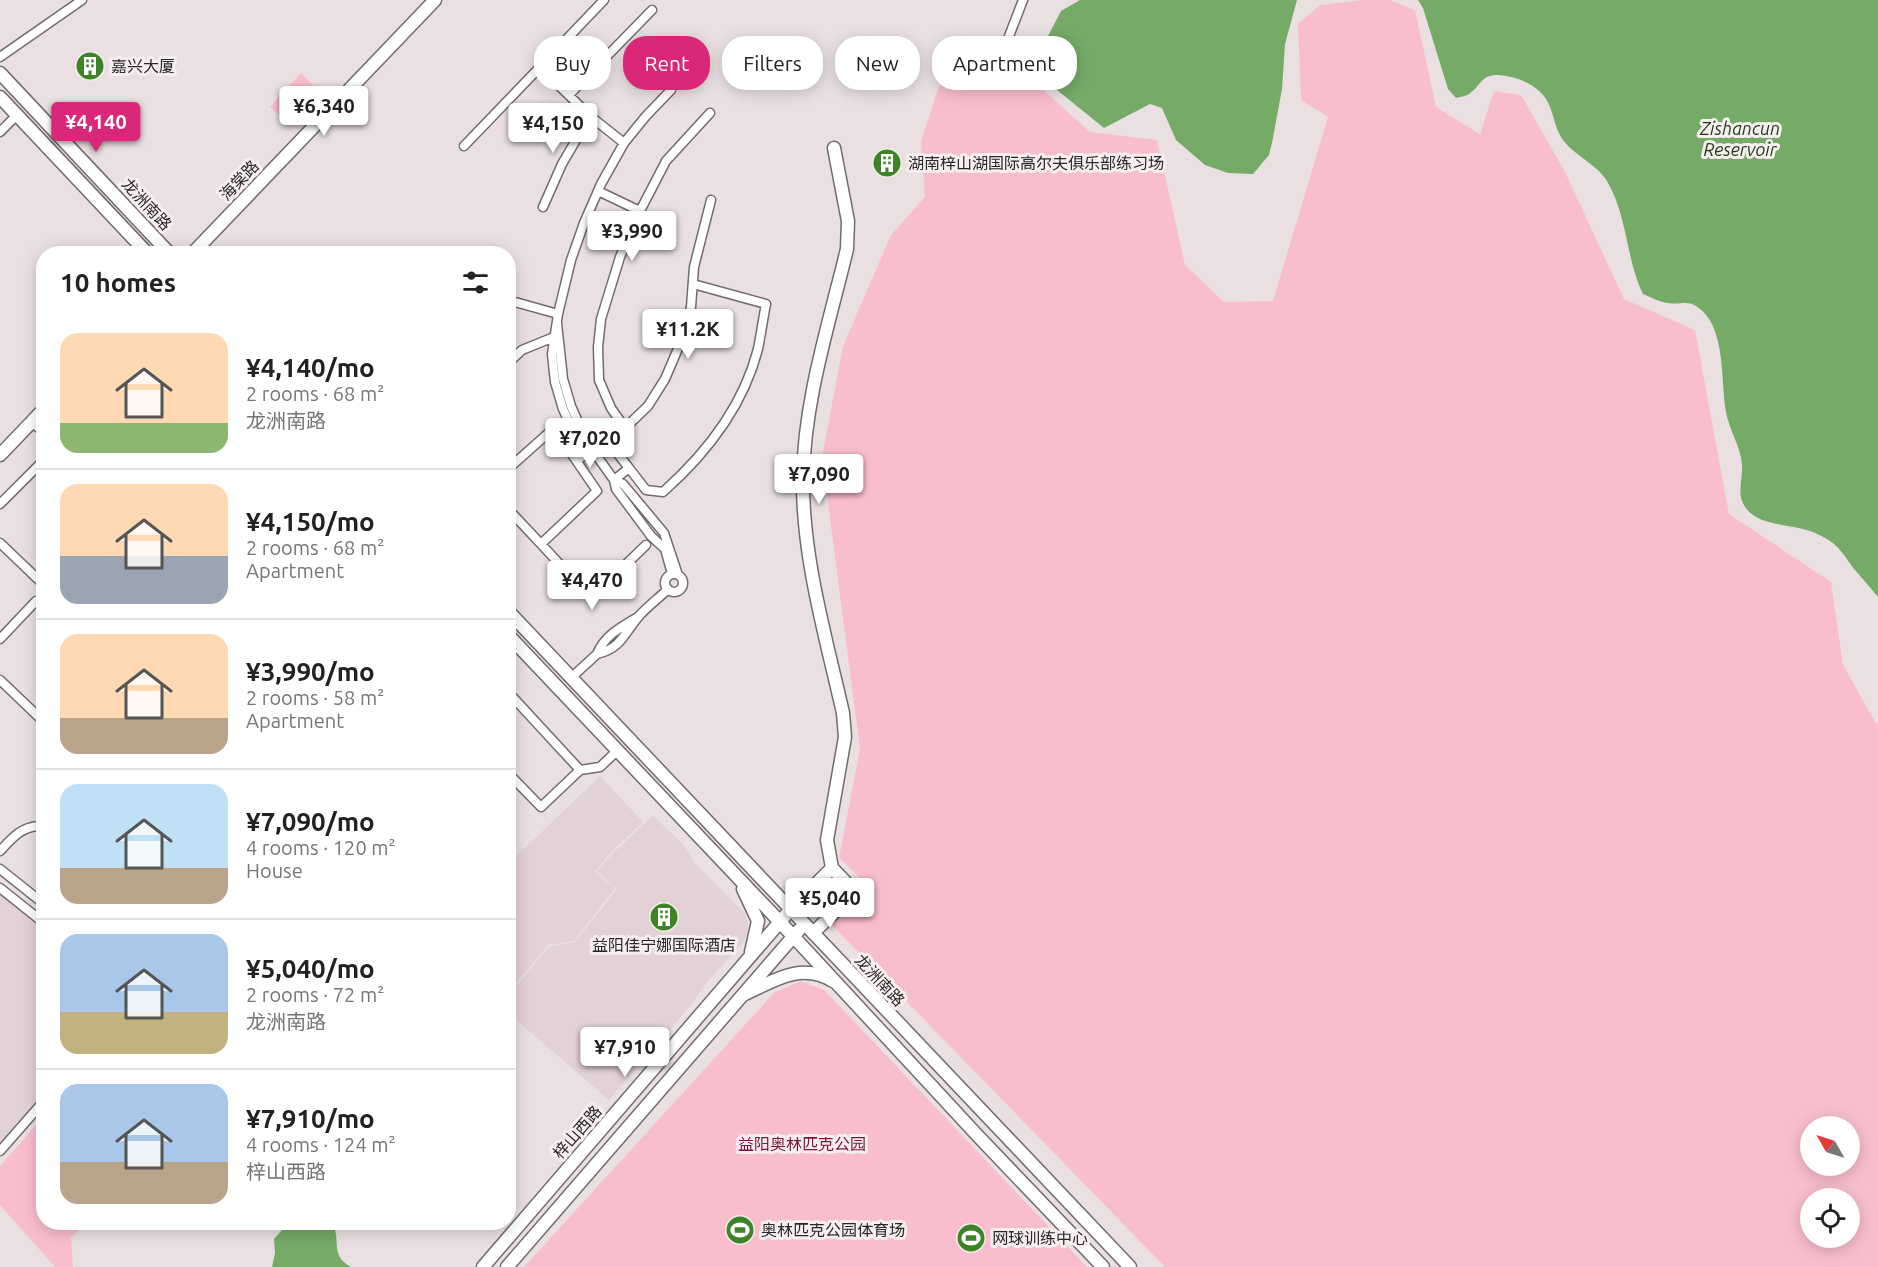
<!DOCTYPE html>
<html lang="en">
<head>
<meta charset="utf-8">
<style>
	:root { --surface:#fff; --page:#f2f2f2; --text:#222; --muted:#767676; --line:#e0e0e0; --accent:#db2777 }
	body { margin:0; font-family:Ubuntu,"Noto Sans SC",sans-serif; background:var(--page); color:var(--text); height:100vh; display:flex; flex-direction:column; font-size:22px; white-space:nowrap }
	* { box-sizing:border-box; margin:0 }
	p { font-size:20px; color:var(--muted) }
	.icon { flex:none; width:33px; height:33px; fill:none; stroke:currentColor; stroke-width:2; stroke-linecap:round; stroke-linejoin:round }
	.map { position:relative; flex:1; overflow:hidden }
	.panel { position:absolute; left:36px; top:246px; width:480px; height:984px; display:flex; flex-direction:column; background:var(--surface); border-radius:24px; box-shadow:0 3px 15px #0003 }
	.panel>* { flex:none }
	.banner { position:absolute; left:534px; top:36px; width:570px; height:54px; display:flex; gap:12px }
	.needle { width:39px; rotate:309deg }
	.buttons { position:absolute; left:1800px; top:1116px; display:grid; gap:12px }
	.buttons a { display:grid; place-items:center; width:60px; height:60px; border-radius:50%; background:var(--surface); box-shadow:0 3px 15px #0003; font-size:30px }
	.price { position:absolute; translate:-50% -51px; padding:0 14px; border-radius:6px; background:#fff; color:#222; font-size:20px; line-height:39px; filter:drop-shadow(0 2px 3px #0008) }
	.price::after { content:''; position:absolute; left:50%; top:36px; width:18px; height:14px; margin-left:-9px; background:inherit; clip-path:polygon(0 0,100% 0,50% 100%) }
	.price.selected { background:var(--accent); color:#fff }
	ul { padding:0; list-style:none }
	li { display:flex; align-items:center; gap:18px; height:150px; padding:0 24px }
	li+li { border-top:2px solid var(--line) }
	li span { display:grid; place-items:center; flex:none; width:168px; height:120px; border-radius:18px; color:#555 }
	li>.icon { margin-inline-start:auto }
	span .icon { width:72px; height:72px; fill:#fffc; stroke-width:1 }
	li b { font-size:26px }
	h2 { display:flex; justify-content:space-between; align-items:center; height:72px; padding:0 24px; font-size:26px }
	.pill { padding:0 21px; border-radius:24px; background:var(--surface); box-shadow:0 3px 15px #0003; font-size:21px; line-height:54px }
	.pill.selected { background:var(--accent); color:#fff }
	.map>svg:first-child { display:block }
	.built { fill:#e3d2d5 }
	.green { fill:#f9becd; fill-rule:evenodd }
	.water { fill:#75aa67 }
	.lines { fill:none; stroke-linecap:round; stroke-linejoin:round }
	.street-casing { stroke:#736b6d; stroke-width:11 }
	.secondary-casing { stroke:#736b6d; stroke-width:15 }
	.street { stroke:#fff; stroke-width:8 }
	.secondary { stroke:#fff; stroke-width:12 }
	.labels { text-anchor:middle; stroke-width:6; stroke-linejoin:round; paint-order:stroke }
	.poi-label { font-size:16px; fill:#2a2727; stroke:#f7eef0; text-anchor:start }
	.street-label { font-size:16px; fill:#2a2727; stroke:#f7eef0 }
	.park-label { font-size:16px; fill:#7b133f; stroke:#f7eef0 }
	.water-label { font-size:18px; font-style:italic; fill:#1b3f11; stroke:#f7eef0 }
</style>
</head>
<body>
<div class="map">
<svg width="1878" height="1267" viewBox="0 0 1878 1267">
	<rect width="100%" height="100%" fill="#eae0e2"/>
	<path class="built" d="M600,776L643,822L611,852L595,872L615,888L574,941L548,945L509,992V863Z
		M653,816L683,844L695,863L744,912L748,923L747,934L742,944L708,981L691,1005L609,1100L509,1014V994L549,947L575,942L617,889L597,871L613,853Z
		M0,883L44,917L43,1107L0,1155Z"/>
	<path class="green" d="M1363,0H1390L1415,10L1436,107L1480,134L1494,91L1521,95L1565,172L1624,299L1695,330L1729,514L1831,582L1843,665L1878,727V1267H1165L832,925L871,888L839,858L860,749L822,457L843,346L891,235L925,197L921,141L939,86L997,48L1090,132L1157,140L1185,265L1224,302L1273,301L1328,117L1301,100L1298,24L1320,5ZM1810,1126H1850V1166H1810ZM1810,1198H1850V1238H1810Z
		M301,73L318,90L288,123L270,107Z
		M801,981L824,990L1087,1267H524L774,993Z
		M43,1117L44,1222L85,1223L71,1238L73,1267H55L0,1205V1166Z"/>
	<path class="water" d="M1080,0H1297L1285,44L1282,89L1272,143L1269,155L1253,174L1228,173L1205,165L1176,140L1162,108L1150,104L1104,128L1031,69L1061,11Z
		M1418,0H1878V597C1870,587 1862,578 1854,569C1839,548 1836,541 1810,531C1788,523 1752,527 1742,501C1738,491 1743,475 1742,465C1741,447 1729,430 1726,412C1720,380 1727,325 1696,306C1687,300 1679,305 1669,303C1661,303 1651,297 1643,294C1626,260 1628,217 1607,181C1596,163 1572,155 1561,137C1555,127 1554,117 1550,107C1543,87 1519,76 1498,75C1480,75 1482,85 1469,94C1466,96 1460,97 1456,98L1448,89L1423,8Z
		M289,1222L332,1223C342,1240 329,1255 351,1267H272L275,1253L274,1239Z"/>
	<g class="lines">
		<g class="street-casing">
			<path id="street" d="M1006,44L1023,0
				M0,57L82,0
				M540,67L604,0
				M569,95L652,10
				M0,132L17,115
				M464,146L540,67L590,116L624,143
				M598,191L640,211
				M543,207L562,164L590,116
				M508,300L558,314
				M557,323L563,379L571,406L587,442L575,435L563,409L555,382L552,354L558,314L571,260L584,223L601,184L624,143L646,116L671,90
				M508,363L522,350L554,337
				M32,422L44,433
				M625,428L611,408L599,380L598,347L601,319L620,257L640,211L666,161L710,113
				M587,442L614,480L616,489L651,536L665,549L672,574
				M577,461L592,449
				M629,468L646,490L663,492C707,453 743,407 758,349C761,334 763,319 766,304L693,284
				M508,469L554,428L597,491L541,544L508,509
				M614,480L629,468L618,454L617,442L625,428L648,406L665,379L683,337L691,307L694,267L711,200
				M614,480L623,484L664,533L678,575
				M0,504L44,460
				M0,543L44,585
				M541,544L591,598L646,545
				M665 583a9 9 0 1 1 18 0a9 9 0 1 1-18 0Z
				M638,617C621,627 605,635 597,654C622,648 624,633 639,616C648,606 659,598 668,589
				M0,639L36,601
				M572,677L597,654
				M0,680L44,722
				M508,692L580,770L600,767L618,750
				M508,773L541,807L580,770
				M0,851C12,838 21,827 39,826L44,830
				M0,869L44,904
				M0,888L44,923
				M0,1151L44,1101"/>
		</g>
		<g class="secondary-casing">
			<path id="secondary" d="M0,73L170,254
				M0,97L148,254
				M192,254L435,0
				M0,455L44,409
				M508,611L1130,1267
				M508,635L780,922L977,1135L1103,1267
				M832,868L827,840L845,737L843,713C826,638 802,556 803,478C804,401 829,324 847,249L848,221L834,148
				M743,889L758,921L751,952
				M745,994C775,980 801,962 833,981
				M483,1267L791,909L832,868L855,892L813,933
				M507,1267L799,930"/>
		</g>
		<use href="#street" class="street"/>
		<use href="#secondary" class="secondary"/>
	</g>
	<defs>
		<g id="building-disc" transform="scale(1.5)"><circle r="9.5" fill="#3d8429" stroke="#f7eef0"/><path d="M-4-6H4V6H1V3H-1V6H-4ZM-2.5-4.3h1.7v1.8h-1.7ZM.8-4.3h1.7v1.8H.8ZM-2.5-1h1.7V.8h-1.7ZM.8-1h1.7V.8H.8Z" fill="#fff"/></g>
		<g id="stadium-disc" transform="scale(1.5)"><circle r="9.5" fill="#3d8429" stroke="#f7eef0"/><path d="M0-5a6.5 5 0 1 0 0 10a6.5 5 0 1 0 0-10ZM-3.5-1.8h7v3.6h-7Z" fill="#fff"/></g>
	</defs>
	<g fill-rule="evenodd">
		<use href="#building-disc" x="90" y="66"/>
		<use href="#building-disc" x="887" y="163"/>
		<use href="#building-disc" x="664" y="917"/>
		<use href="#stadium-disc" x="740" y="1230"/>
		<use href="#stadium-disc" x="971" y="1238"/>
	</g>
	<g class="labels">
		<g class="poi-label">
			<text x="111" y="72">嘉兴大厦</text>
			<text x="908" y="169">湖南梓山湖国际高尔夫俱乐部练习场</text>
			<text x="664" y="951" text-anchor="middle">益阳佳宁娜国际酒店</text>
			<text x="761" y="1236">奥林匹克公园体育场</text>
			<text x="992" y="1244">网球训练中心</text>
		</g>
		<g class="street-label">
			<text transform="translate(239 180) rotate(-46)" y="6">海棠路</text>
			<text transform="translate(147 204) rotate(47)" y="6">龙洲南路</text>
			<text transform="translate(880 980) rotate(47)" y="6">龙洲南路</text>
			<text transform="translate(577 1132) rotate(-49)" y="6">梓山西路</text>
		</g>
		<g class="park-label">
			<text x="802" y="1150">益阳奥林匹克公园</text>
		</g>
		<g class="water-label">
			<text x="1740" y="135">Zishancun<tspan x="1740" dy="21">Reservoir</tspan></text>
		</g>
	</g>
</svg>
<div class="buttons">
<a><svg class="needle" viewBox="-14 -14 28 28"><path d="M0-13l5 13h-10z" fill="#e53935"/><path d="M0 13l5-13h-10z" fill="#767676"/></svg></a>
<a><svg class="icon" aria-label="locate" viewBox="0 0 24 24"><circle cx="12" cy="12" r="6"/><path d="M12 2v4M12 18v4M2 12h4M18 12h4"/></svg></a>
</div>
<b class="price" style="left:324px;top:137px">¥6,340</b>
<b class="price selected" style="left:96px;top:153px">¥4,140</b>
<b class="price" style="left:553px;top:154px">¥4,150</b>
<b class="price" style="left:632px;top:262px">¥3,990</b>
<b class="price" style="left:688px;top:360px">¥11.2K</b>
<b class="price" style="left:590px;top:469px">¥7,020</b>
<b class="price" style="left:819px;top:505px">¥7,090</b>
<b class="price" style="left:592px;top:611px">¥4,470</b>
<b class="price" style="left:830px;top:929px">¥5,040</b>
<b class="price" style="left:625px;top:1078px">¥7,910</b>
<div class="banner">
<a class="pill">Buy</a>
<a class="pill selected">Rent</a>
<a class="pill">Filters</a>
<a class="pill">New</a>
<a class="pill">Apartment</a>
</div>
<section class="panel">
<h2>10 homes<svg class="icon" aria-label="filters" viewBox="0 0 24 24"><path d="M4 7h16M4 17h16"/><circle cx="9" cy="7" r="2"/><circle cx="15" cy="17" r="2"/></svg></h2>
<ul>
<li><span style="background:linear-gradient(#ffd9b3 75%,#8fb573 0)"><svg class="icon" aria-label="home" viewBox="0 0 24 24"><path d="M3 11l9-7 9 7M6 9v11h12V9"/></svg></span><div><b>¥4,140/mo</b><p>2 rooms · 68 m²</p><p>龙洲南路</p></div></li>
<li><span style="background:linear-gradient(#ffd9b3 60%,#9aa5b1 0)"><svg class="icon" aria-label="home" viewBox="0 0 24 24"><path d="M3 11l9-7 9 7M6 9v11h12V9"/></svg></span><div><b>¥4,150/mo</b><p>2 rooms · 68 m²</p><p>Apartment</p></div></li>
<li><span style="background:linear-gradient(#ffd9b3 70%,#b9a48a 0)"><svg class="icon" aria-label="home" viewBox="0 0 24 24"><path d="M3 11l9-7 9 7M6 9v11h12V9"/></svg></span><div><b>¥3,990/mo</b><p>2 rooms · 58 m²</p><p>Apartment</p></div></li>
<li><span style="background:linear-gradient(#bfe0f5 70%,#b9a48a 0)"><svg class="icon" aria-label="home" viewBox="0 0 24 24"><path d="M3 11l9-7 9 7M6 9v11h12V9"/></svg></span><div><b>¥7,090/mo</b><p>4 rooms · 120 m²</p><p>House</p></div></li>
<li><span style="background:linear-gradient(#a9c7e8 65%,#c2b280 0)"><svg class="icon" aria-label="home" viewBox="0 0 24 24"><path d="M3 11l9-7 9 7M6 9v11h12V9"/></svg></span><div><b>¥5,040/mo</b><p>2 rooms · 72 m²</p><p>龙洲南路</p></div></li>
<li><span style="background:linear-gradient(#a9c7e8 65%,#b9a48a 0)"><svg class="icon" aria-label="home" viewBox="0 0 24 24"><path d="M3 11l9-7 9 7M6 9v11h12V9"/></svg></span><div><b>¥7,910/mo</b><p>4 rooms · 124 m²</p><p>梓山西路</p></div></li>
</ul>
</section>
</div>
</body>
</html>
